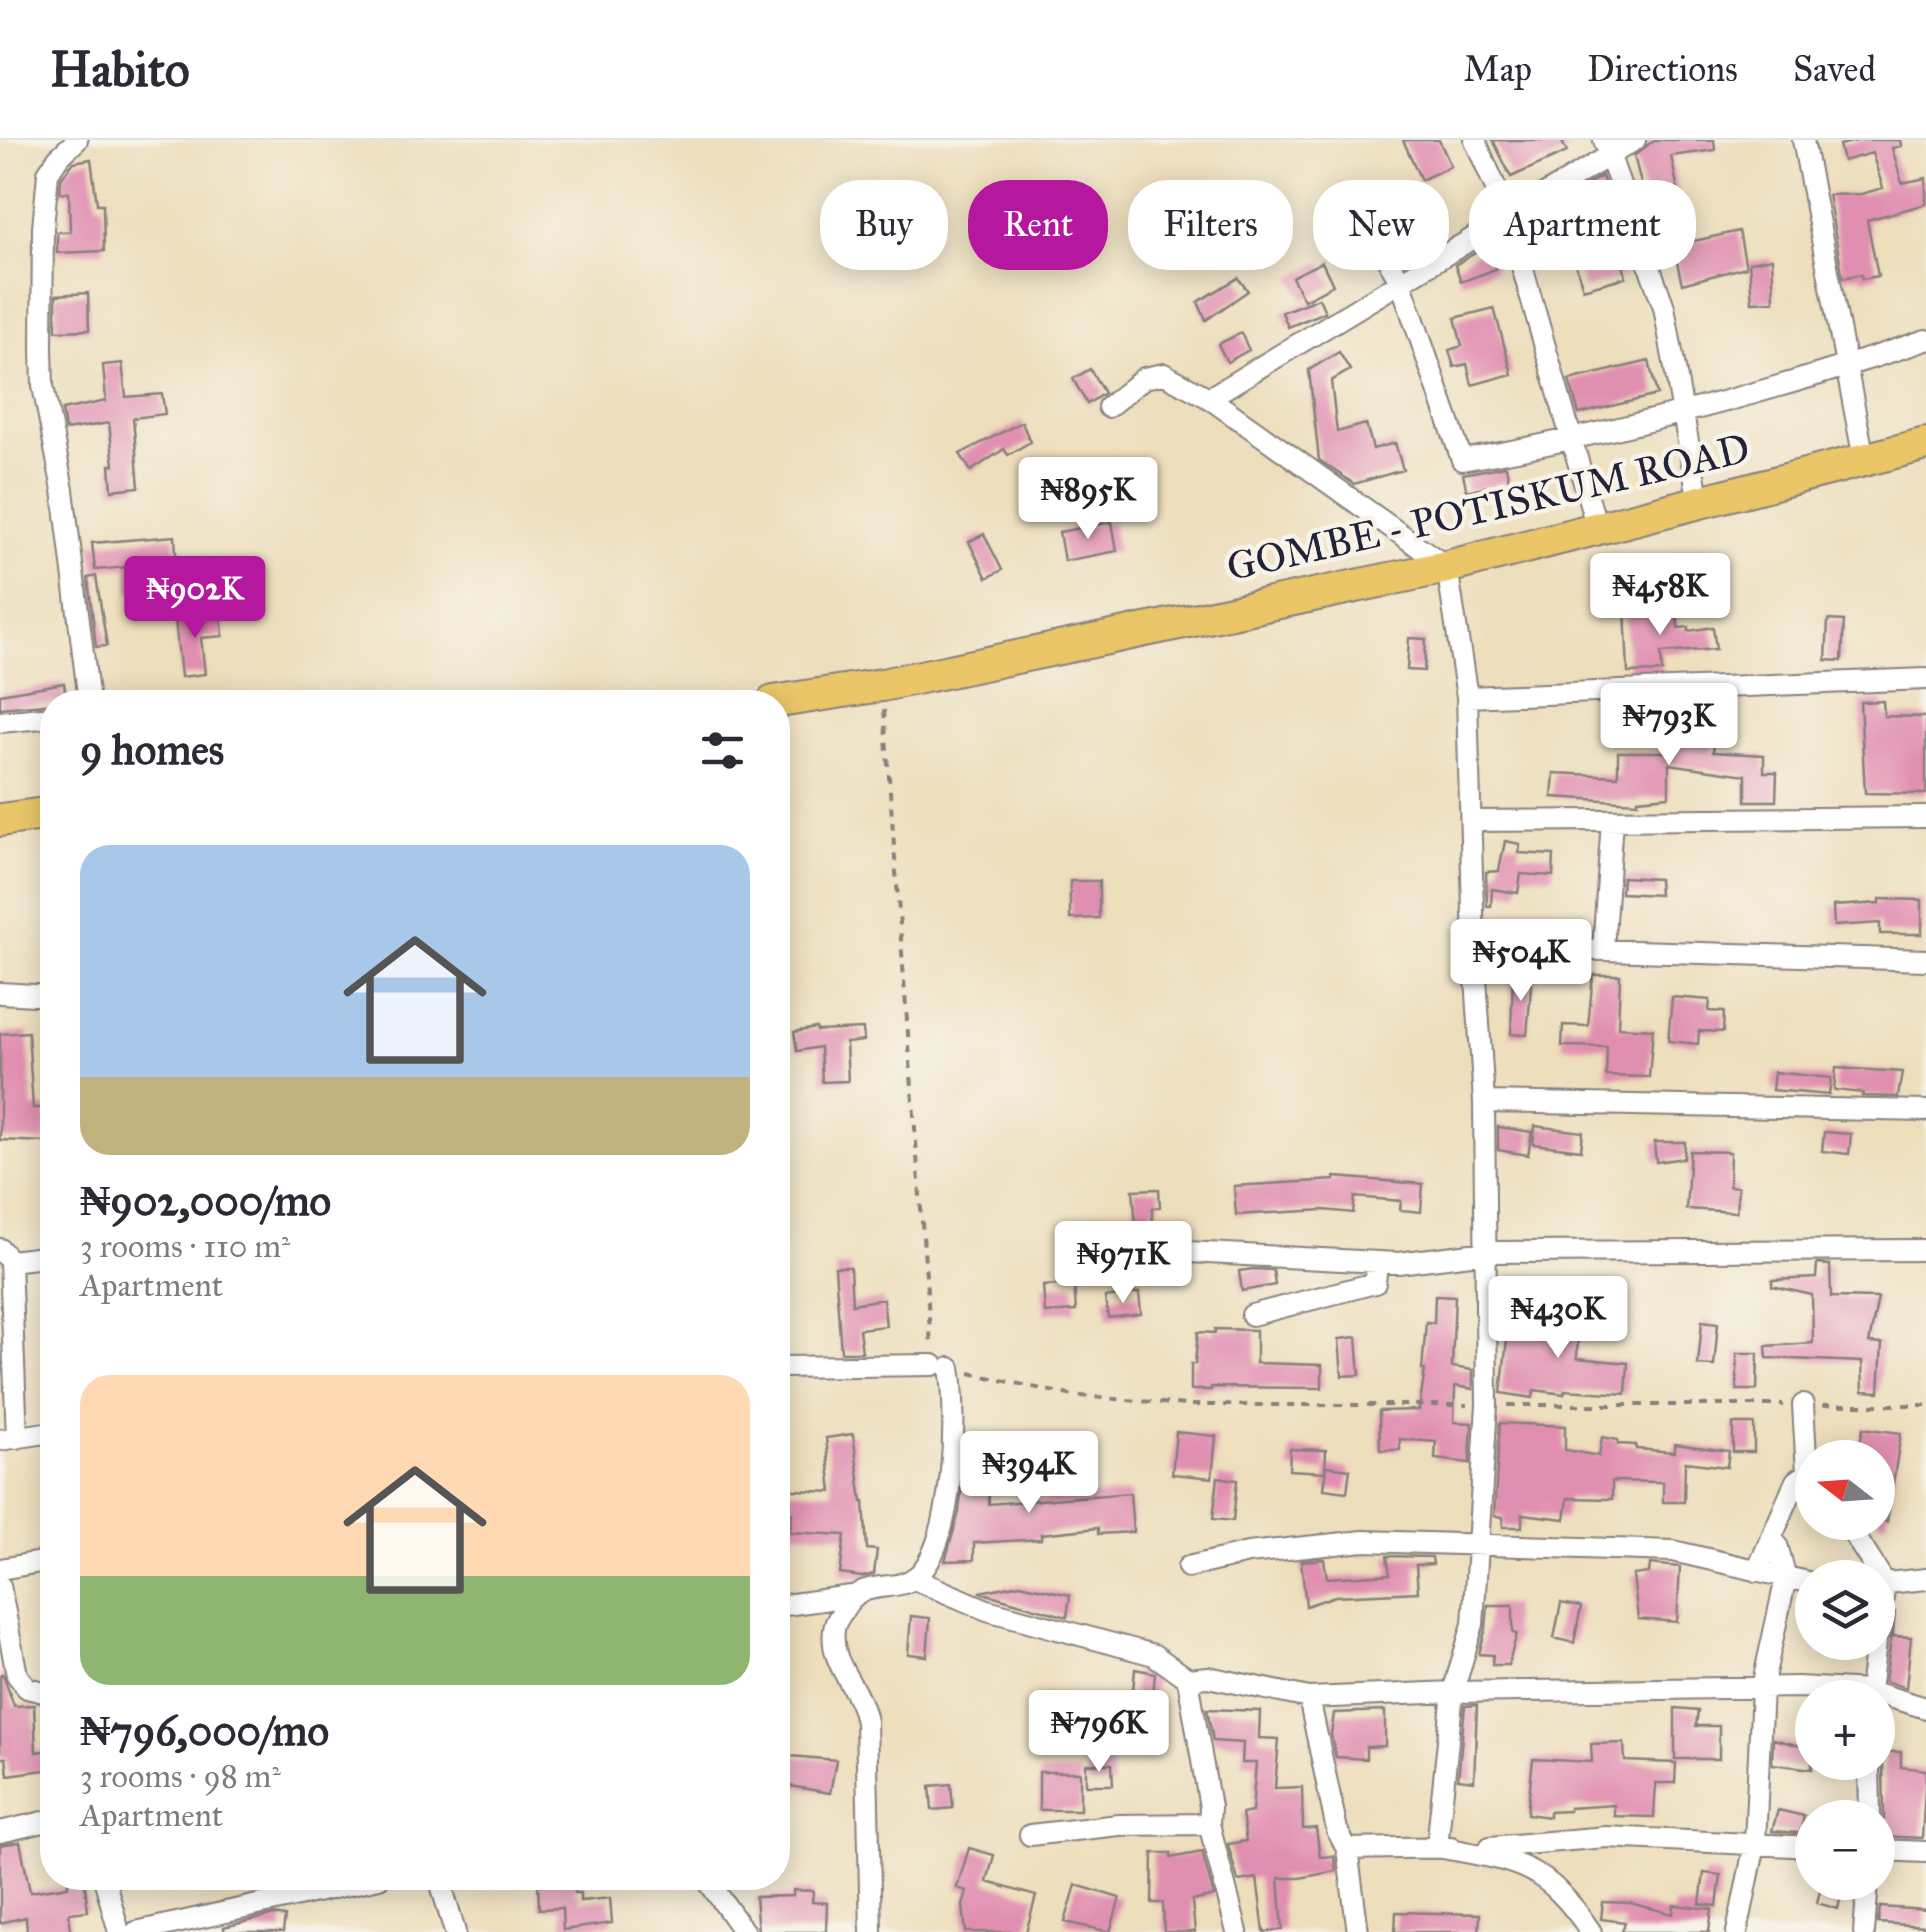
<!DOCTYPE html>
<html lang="en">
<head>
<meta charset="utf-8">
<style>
	:root { --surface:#fff; --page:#f7f7f7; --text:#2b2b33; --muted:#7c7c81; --line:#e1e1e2; --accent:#b5179e }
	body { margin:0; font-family:"IM FELL Great Primer",serif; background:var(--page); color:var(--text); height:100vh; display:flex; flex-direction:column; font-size:38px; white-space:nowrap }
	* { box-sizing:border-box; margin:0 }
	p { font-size:32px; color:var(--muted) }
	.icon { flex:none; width:55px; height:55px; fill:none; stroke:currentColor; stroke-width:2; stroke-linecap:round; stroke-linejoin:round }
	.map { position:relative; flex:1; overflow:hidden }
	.panel { position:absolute; left:40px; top:550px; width:750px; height:1200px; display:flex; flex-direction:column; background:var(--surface); border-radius:40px; box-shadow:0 5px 25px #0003 }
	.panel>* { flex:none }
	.hud { position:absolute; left:820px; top:40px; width:950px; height:90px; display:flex; gap:20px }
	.needle { width:65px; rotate:287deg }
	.buttons { position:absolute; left:1795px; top:1300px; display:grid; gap:20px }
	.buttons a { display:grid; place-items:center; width:100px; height:100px; border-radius:50%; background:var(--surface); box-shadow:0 5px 25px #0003; font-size:50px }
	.price { position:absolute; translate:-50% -85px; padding:0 22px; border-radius:10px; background:#fff; color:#222; font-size:32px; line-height:65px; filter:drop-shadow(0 2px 5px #0008) }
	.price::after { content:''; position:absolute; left:50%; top:60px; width:30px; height:22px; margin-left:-15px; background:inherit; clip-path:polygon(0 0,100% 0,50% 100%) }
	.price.on { background:var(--accent); color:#fff }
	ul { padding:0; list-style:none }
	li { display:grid; align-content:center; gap:20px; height:530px; padding:0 40px }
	li span { display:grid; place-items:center; height:310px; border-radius:30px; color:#555 }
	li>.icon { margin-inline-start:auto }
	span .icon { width:180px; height:180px; fill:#fffc; stroke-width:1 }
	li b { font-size:42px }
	h2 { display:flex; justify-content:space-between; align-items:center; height:120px; padding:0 40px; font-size:42px }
	.pill { padding:0 35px; border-radius:40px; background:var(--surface); box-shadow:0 5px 25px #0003; font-size:35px; line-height:90px }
	.pill.on { background:var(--accent); color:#fff }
	header { display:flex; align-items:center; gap:60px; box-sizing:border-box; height:140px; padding:0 50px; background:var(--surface); border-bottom:2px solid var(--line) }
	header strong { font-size:48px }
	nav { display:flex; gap:55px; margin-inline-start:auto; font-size:35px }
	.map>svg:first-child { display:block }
	.building { fill:#e18fb1 }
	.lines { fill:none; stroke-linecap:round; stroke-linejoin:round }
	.minor-casing { stroke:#88807c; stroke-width:24 }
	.primary-casing { stroke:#88807c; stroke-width:36 }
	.path { stroke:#88807c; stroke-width:4; stroke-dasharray:8 8; stroke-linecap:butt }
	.minor { stroke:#fff; stroke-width:20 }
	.primary { stroke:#eac669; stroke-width:32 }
	.labels { text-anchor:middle; stroke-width:9; stroke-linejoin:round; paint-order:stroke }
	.street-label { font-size:40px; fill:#22223b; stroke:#f7f3e8 }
</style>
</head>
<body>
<header>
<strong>Habito</strong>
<nav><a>Map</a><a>Directions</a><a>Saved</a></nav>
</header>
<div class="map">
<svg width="1926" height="1792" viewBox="0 0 1926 1792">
	<rect width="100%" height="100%" fill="#f7f3e8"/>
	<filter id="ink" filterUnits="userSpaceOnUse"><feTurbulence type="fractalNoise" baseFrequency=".01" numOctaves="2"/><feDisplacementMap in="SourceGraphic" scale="20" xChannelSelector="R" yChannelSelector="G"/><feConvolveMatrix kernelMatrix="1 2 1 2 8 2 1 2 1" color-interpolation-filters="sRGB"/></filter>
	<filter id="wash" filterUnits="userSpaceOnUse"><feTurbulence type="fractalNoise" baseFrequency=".0048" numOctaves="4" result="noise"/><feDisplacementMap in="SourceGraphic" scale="40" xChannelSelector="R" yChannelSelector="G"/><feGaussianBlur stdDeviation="2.25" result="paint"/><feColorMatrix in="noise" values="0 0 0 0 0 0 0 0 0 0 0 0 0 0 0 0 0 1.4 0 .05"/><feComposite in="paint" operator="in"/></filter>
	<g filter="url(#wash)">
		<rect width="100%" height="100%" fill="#eddebc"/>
		<g id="blocks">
			<path class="building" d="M1403,0H1439L1451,26L1421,40Z
				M1493,0H1561L1567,12L1511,37Z
				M1654,0H1714L1715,10L1671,16L1686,89L1691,88L1694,101L1739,91L1746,127L1682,144L1664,65L1647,66L1634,16Z
				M1861,0H1900L1901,6L1892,8L1902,43L1926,38V64L1867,80L1878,136L1862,139L1861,134L1843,138L1828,55L1861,54L1883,48L1872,13L1843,21L1839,5Z
				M91,19L97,64H103L104,111L57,113V92H70L69,52L60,53L61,38L74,22Z
				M1602,36L1614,72L1611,73L1626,137L1583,149L1574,118L1542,125L1533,86L1526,89L1524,83Z
				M1387,45H1394L1399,63L1392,66L1400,91L1389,95L1380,87L1368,51Z
				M1487,106L1496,129L1461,142L1455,125Z
				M1772,118L1774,161L1752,162L1749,122Z
				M1322,122L1333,145L1304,160L1292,137Z
				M1238,138L1248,151L1206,180L1198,162Z
				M88,153L89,190L56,191V155Z
				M1319,158L1325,172L1288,187L1282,172Z
				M1494,168L1512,234L1472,245L1467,224L1454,227L1449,210L1462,206L1455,178Z
				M1241,193L1249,210L1227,222L1218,204Z
				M1339,212L1350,230L1331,241L1337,292L1366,284L1373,309L1395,303L1403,330L1354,344L1319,320L1309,230Z
				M1649,221L1657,255L1579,274L1569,240Z
				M122,223L126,257L162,254L165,274L133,278L139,347L112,350L110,325H114L109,283L65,290L62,270L106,261L103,225Z
				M1090,229L1104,253L1087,264L1073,239Z
				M1022,282L1030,302L1008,315L1004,309L971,331L960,314Z
				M1506,326L1509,341L1467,351L1463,334Z
				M1112,382L1117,411L1064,421L1059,392Z
				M984,394L1002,430L987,438L969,402Z
				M175,396L177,431L162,432L164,450L130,453L128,427L95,430L92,403Z
				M96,436L107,506L96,507L88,438Z
				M1677,466L1678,488L1689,487V491L1713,487L1716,509L1661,513L1662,532L1628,533L1625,468Z
				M221,474L223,496L201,498L205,534L181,537L175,479Z
				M1828,480L1844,481L1842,521L1826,520Z
				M1409,498L1426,499L1424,531L1407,530Z
				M64,543L67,562L0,568V554Z
				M1883,561L1884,576L1926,577V654L1865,653L1860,562Z
				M1688,562L1687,587L1715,590L1713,612L1764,615V632H1777L1776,661H1746V635L1669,624V656L1638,659V662L1552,657L1554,633L1618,636V612H1667L1669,563Z
				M1505,701L1520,704L1519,713L1554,715L1553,736L1521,734L1518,753L1492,749L1491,766H1487L1486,732L1499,731Z
				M1622,737L1658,739L1659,755L1621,753Z
				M1070,741H1099V778L1070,779Z
				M1880,759L1922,760V794H1880V783L1834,786L1833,766L1880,763Z
				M1513,835L1532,836L1527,895L1511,894Z
				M1593,835H1620L1618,887L1653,889L1649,937L1606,936L1607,907L1562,906L1563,885L1588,886Z
				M1672,857L1710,860L1709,871L1724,872L1723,892L1699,891L1698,904L1668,901Z
				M816,888L817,891L863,889L864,901L846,903L848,941L822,942L820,907L797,911L794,892Z
				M28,892L33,968H47L46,1002L0,1000V894Z
				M1836,928L1902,932L1898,957L1862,956L1863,953L1834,950Z
				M1774,932L1831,938L1829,955L1772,950Z
				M1535,986L1583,992L1581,1010L1533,1004Z
				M1498,987L1532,992L1528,1015L1498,1010Z
				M1824,992L1851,994L1849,1014L1822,1011Z
				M1654,1002H1685L1684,1018L1656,1022Z
				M1690,1011L1730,1012L1729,1046L1738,1047L1736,1072L1686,1069Z
				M1335,1037L1423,1044L1421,1072L1400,1070L1401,1061L1355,1057L1353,1073L1324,1070L1236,1075L1234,1046L1335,1040Z
				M1159,1049L1160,1067L1152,1068V1085L1136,1086L1133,1050Z
				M1817,1124L1830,1125L1831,1157L1878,1158L1869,1203L1882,1204L1879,1252L1863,1251L1862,1222L1767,1218L1766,1206L1813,1203L1812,1155L1772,1146V1140L1816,1138Z
				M835,1127H850L852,1164L883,1159L886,1186L859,1189L862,1212H841Z
				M1253,1129L1273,1130L1275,1145L1242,1151L1239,1131Z
				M1074,1144L1076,1171L1045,1173L1043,1146Z
				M1139,1153L1141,1174L1108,1178L1105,1158Z
				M1435,1155L1455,1156L1452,1227L1473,1230V1249L1455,1246L1454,1282L1472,1283L1470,1323L1435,1319L1436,1302L1400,1299V1310H1380L1379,1271L1419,1270L1425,1230H1422L1426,1182L1434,1183Z
				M1558,1155L1579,1156L1577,1218L1628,1223L1626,1254L1565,1250L1564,1254L1534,1250L1533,1258L1501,1253L1508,1190L1556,1194Z
				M1702,1181L1718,1183L1714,1226L1698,1225Z
				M1215,1189L1256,1190V1223L1322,1225V1248L1211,1247V1250H1191V1224H1195L1198,1192L1215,1193Z
				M1357,1197L1360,1235L1342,1236L1339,1199Z
				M1737,1213H1758L1757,1250H1737Z
				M1500,1283L1565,1286V1310L1599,1316L1602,1297L1618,1300V1304L1636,1305V1309L1674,1312V1304L1729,1311L1727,1327L1685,1322L1684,1362H1663V1342L1612,1341V1359L1568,1358L1565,1379L1522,1374V1387H1503V1377L1494,1376Z
				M1733,1284H1754V1312H1733Z
				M1863,1288L1901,1293L1887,1382L1878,1381V1318H1857Z
				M1176,1292L1216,1296L1212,1338L1172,1334Z
				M853,1294L862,1362H864L867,1409L877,1410L874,1434L862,1437L840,1434L845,1395L790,1392L792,1373L778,1374V1349L832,1352L826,1298Z
				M1290,1309L1326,1310L1325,1332L1289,1330Z
				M965,1322H988L989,1364L1130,1353L1133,1392L1098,1394V1388L1041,1394V1399L974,1403V1420L945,1421L959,1372Z
				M1327,1326L1350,1329L1347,1352L1324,1349Z
				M1218,1337L1237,1340L1233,1381L1213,1379Z
				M1387,1416L1432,1417L1433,1424L1416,1425L1418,1452L1335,1456L1306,1466L1301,1421L1324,1419L1327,1438L1390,1434Z
				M1650,1424L1680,1427L1677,1482L1638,1479L1633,1435L1649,1433Z
				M1020,1444L1070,1455L1067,1477L980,1452Z
				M1561,1463L1581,1467L1574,1503L1554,1498Z
				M1488,1465H1513V1493L1517,1494L1508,1525H1492L1493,1515L1479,1514L1486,1488Z
				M1895,1471L1893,1496L1911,1497L1906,1548L1885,1541Z
				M911,1476L930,1478L927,1516L908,1514Z
				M1135,1529L1155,1533L1149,1598L1129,1596Z
				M3,1534L14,1566L34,1565L36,1612L52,1610V1629L8,1635L6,1618H0V1535Z
				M1477,1565L1474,1641L1458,1639L1465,1566Z
				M1675,1568L1698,1570L1696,1586H1719V1619H1675Z
				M1207,1569L1260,1571L1259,1598L1279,1599L1275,1648L1302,1647L1303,1689L1316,1688L1320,1717L1334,1716L1336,1731L1300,1738H1279L1283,1790L1264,1792L1257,1738L1238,1741L1228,1704L1246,1701L1242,1674L1252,1672L1256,1623H1242L1243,1603L1213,1601Z
				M1385,1571V1606L1366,1607V1619L1336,1617L1331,1595L1334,1573Z
				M1773,1599L1812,1609V1629L1772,1624Z
				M1624,1603L1625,1621L1676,1623L1675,1643H1656L1654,1677L1614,1676V1665L1569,1668V1671L1549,1672V1677L1527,1674L1533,1619L1592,1622L1591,1604Z
				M1878,1612H1901V1627L1926,1630L1922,1698L1878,1696L1884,1678L1883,1622Z
				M778,1615L836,1620L830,1653L778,1644Z
				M1086,1624H1112L1113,1645H1086Z
				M1039,1632H1080V1670H1039Z
				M951,1644L953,1668L932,1670L930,1646Z
				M1778,1670L1804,1676L1800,1693L1772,1691Z
				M20,1702L30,1752L68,1746V1738H84L88,1771L69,1773L71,1792H27L26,1777L0,1783V1705Z
				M969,1708L994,1715L987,1742L1036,1756L1026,1792H966L963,1766L967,1751L957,1748Z
				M1202,1712L1214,1756L1192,1761L1195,1792H1164L1163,1763H1152L1153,1713H1171V1718Z
				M1704,1733L1721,1735L1717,1766L1700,1764Z
				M538,1738H576L574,1753H580V1761L610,1758L612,1783L563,1790L562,1768L539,1769Z
				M1822,1742H1844L1838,1769L1817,1763Z
				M1076,1745L1120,1758L1110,1792L1065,1782Z
				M793,1750L813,1751L812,1762L827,1763L826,1792H758L755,1757L793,1756Z
				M1603,1762L1630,1763L1673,1774L1674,1765L1712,1769L1709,1792H1622L1625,1782L1601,1779Z
				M1880,1767L1926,1770V1786L1878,1783Z
				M1396,1772L1480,1774L1479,1792H1395Z
				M274,1775L285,1777L283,1792H224V1787Z"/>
		</g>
	</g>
	<g filter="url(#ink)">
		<use href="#blocks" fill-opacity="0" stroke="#88807c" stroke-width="2.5"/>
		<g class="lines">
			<g class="minor-casing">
				<path id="minor" d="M77,0L58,18L48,33L43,88L42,208L43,246L63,350L89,562
					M1475,0L1507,74L1597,388
					M1604,0L1664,167L1699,363
					M1803,0L1864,319
					M1376,100L1400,140L1462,320C1620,293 1774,251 1926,200
					M1209,258L1635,0
					M1108,267L1144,238L1164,234L1209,258L1447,427L1467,557L1474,806L1484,962L1487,1265L1473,1484L1453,1552L1437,1707C1516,1721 1544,1722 1591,1792
					M1467,557L1926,539
					M0,582L52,577
					M1472,681L1926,677
					M1474,806L1926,820
					M1603,810L1612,680
					M0,853L51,856L52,877
					M1484,962L1926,971
					M0,1109L10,1121L17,1298
					M1170,1111L1398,1123L1487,1112L1926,1110
					M10,1121L52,1116
					M1252,1175L1375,1143L1377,1122
					M778,1227L933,1225
					M1803,1265L1807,1333L1812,1338
					M0,1300L52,1292
					M1846,1382L1885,1443L1878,1493
					M1188,1427L1248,1413L1364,1401L1673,1411L1812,1443
					M0,1429L52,1420
					M1757,1431L1796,1341L1807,1333
					M914,1439L987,1470L1154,1515L1188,1539L1208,1537L1309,1558L1453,1552L1798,1547L1869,1551L1926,1568
					M1878,1444L1926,1439
					M0,1446L17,1535L27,1548L52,1554
					M778,1466L851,1456
					M1188,1539L1210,1667L1209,1684L1237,1792
					M1309,1558L1337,1690L1347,1709L1358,1792
					M1869,1558L1876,1502
					M1869,1622L1870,1678
					M0,1692L52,1680
					M1030,1695L1119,1685L1209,1684
					M1490,1707L1606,1697L1812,1707
					M1347,1709L1451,1707
					M1878,1710L1926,1712
					M104,1738L119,1792
					M439,1738L455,1792
					M706,1738L744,1792
					M136,1792L379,1738
					M871,1792L866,1582C861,1548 829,1525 834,1490C834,1483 840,1476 844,1469C862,1436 894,1455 917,1436C954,1405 958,1274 950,1228
					M1737,1792L1755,1704L1762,1547L1786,1438L1777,1405
					M1864,1792L1868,1742"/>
			</g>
			<g class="primary-casing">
				<path id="primary" d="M773,562L882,545L1447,427L1926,304
					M0,680L52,673"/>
			</g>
			<path class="path" d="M884,570L931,1204
				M970,1233L1069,1255L1186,1265H1468
				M1508,1265H1783
				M1823,1265H1926"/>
			<use href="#minor" class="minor"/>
			<use href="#primary" class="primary"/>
		</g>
	</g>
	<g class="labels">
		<g class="street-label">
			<text transform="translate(1488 367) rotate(-13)" y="14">GOMBE - POTISKUM ROAD</text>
		</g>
	</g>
</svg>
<div class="buttons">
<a><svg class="needle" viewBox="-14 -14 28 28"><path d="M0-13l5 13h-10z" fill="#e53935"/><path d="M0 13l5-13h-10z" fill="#7c7c81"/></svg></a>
<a><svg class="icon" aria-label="layers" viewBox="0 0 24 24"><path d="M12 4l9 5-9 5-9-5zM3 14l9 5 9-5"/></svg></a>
<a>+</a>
<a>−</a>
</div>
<b class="price" style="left:1088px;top:402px">₦895K</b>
<b class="price" style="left:1660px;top:498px">₦458K</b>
<b class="price on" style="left:195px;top:501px">₦902K</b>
<b class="price" style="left:1669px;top:628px">₦793K</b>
<b class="price" style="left:1521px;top:864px">₦504K</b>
<b class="price" style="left:1123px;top:1166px">₦971K</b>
<b class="price" style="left:1558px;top:1221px">₦430K</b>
<b class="price" style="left:1029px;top:1376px">₦394K</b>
<b class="price" style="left:1099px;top:1635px">₦796K</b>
<div class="hud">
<a class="pill">Buy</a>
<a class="pill on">Rent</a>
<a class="pill">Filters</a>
<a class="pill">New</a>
<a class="pill">Apartment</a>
</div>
<section class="panel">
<h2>9 homes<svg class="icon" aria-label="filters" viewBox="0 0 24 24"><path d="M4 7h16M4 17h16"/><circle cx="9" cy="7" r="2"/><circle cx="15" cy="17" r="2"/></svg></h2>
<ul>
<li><span style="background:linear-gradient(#a9c7e8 75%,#c2b280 0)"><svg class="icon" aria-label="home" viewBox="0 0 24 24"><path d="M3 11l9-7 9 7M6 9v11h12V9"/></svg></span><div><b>₦902,000/mo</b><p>3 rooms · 110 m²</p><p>Apartment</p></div></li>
<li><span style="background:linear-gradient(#ffd9b3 65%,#8fb573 0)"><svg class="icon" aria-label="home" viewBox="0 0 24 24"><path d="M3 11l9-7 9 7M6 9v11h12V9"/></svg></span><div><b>₦796,000/mo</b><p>3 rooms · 98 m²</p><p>Apartment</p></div></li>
</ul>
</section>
</div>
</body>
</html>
